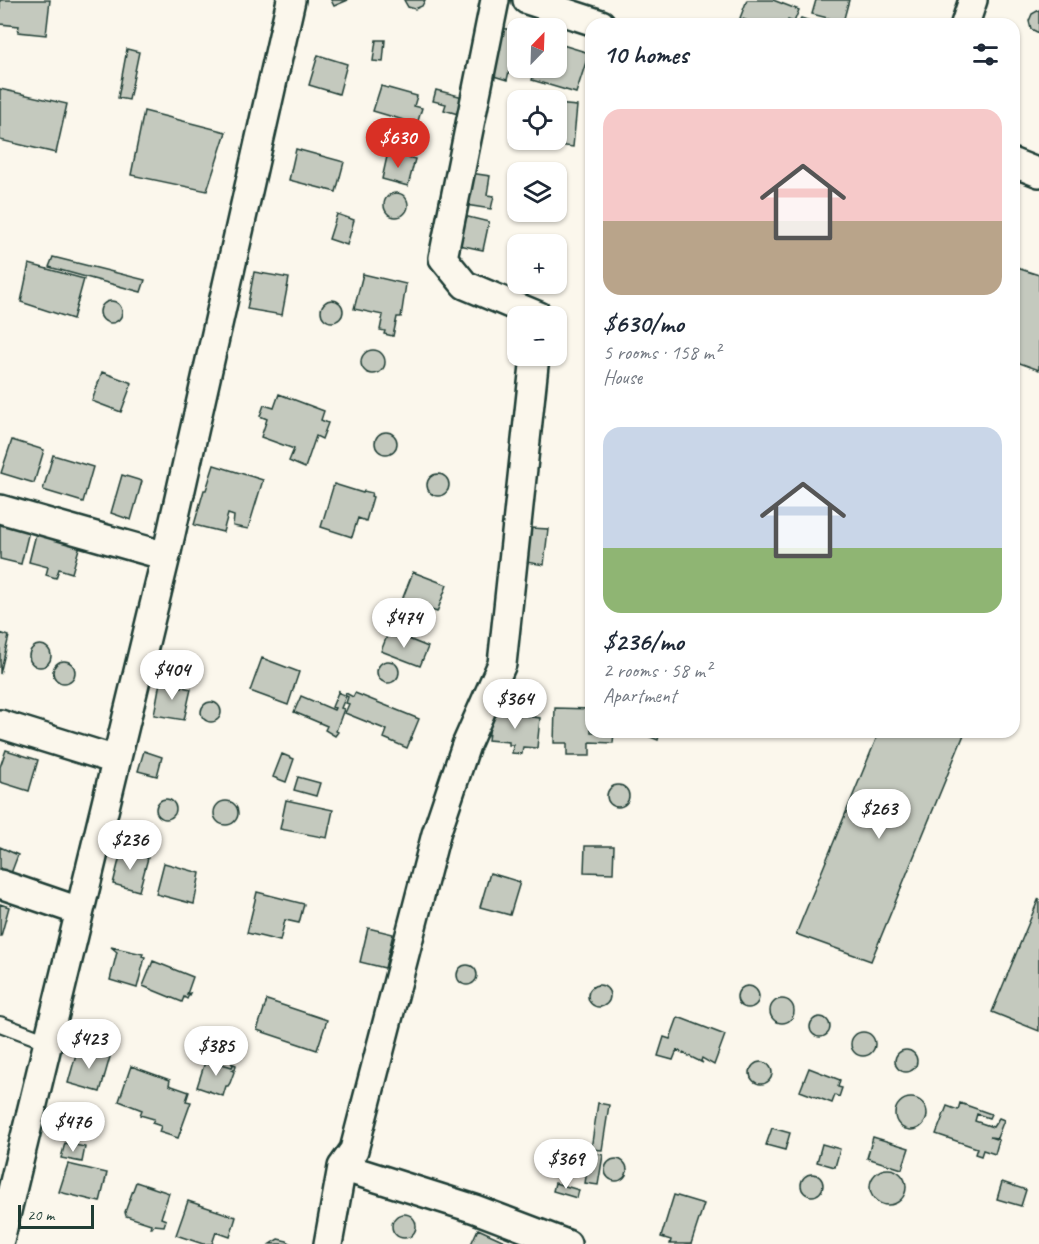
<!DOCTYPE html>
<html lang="en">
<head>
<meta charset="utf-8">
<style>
	:root { --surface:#fff; --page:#f6f6f7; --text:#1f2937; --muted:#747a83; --accent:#d93025 }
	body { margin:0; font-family:Caveat,sans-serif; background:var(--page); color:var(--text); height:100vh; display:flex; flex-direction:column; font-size:22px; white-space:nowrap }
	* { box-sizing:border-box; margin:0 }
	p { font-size:20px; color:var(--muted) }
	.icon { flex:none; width:33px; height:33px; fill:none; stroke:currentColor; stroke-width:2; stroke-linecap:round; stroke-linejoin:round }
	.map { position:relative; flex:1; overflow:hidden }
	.panel { position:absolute; left:585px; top:18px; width:435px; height:720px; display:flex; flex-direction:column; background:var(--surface); border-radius:18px; box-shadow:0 2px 4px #0004 }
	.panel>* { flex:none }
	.needle { width:39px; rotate:23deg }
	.controls { position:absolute; left:507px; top:18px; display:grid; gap:12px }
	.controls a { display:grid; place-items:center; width:60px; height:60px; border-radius:12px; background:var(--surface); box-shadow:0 2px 4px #0004; font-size:30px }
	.scale { position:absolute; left:18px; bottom:15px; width:76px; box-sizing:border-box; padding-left:6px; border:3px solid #1f3d34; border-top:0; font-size:16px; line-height:21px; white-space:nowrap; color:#1f3d34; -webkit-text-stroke:4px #fbf7ec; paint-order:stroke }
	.price { position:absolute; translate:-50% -51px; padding:0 14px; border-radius:21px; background:#fff; color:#222; font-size:20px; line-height:39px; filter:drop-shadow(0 2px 3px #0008) }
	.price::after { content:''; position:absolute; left:50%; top:36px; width:18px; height:14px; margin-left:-9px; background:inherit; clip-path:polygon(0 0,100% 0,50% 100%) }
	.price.current { background:var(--accent); color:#fff }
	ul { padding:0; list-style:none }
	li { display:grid; align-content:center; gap:12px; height:318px; padding:0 18px }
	li span { display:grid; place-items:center; height:186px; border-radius:18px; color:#555 }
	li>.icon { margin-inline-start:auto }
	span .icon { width:108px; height:108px; fill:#fffc; stroke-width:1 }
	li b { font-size:26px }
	h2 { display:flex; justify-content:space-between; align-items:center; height:72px; padding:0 18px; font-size:26px }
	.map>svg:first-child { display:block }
	.building { fill:#c4c9be; stroke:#1f3d34; stroke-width:1.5 }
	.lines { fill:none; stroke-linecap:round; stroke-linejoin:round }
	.service-casing { stroke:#1f3d34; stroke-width:18 }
	.minor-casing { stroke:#1f3d34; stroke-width:32 }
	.service { stroke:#fbf7ec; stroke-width:14 }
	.minor { stroke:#fbf7ec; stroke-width:27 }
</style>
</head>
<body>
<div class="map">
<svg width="1039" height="1244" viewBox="0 0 1039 1244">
	<rect width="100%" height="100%" fill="#fbf7ec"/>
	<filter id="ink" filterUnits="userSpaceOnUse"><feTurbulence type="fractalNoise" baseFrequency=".0167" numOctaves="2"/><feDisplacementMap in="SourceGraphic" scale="12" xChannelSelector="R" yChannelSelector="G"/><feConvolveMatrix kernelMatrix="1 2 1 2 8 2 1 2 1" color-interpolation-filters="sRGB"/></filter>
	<g filter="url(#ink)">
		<path class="building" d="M0,0H50L46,35L18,32L19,26L0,24Z
			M331,0H348L334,6Z
			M404,0H425L422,6L415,9L408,7Z
			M747,0H773L799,10L794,22L788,20L787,24H756L740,18Z
			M816,0H849L843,22L812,14Z
			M1039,10V33L1031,29L1029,21L1032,14Z
			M801,18L819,24H799Z
			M499,27L518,32L507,80L487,74Z
			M376,40H385L383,62L373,61Z
			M556,43L589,53L576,93L532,80L536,68H556Z
			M127,49L139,52L129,100L118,98Z
			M318,55L347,64L339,94L309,85Z
			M381,86L417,96L414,106L422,108L417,124L373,111Z
			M0,89L67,104L56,153L0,140Z
			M436,90L463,97L458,114L444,110L446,104L433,101Z
			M556,104L577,106L573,147L526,141V140H556Z
			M144,111L226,132L207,191L131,175Z
			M296,149L344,162L336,192L289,180Z
			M388,152L415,159L408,186L382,179Z
			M470,173L490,176L487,195L494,196L491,209L466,205Z
			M384 205a12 12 0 1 1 24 0a12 12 0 1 1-24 0Z
			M337,214L354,220L347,245L329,239Z
			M464,216L489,222L483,250L459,245Z
			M53,257L145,280L141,292L49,267Z
			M29,264L84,279L73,319L21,302Z
			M1014,267L1039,275V370L1014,361Z
			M254,272L289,278L282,315L247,309Z
			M363,274L406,284L401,317H397L393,336L384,334L385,331L380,330L383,315L354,309Z
			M321 311a11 11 0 1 1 22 0a11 11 0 1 1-22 0Z
			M100 312a11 11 0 1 1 22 0a11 11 0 1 1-22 0Z
			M361 362a12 12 0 1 1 24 0a12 12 0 1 1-24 0Z
			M102,372L132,383L121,412L92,401Z
			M279,394L324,411L321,420L328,423L322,439L316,436L305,468L289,461L294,449L261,437L267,419L260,416L264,405L274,408Z
			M375 443a11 11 0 1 1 22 0a11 11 0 1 1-22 0Z
			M12,440L44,450L34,483L1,473Z
			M53,455L93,467L83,502L43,490Z
			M214,465L263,480L248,529L233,526L234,516L228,514L223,532L194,525L204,490H206Z
			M427 485a11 11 0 1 1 22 0a11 11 0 1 1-22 0Z
			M122,475L142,481L131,520L111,513Z
			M334,484L363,493L364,491L372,493L371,496L373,497L366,521L358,518L352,537L321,527Z
			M0,524L29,531L21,564L0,559Z
			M531,528L548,529L544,565L526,562Z
			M36,534L80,545L72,573L59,569L56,578L46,575L48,567L29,562Z
			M413,572L447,585L437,612L402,600Z
			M389,631L428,647L420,666L381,651Z
			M0,633L9,636L0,674Z
			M29 656a11 11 0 1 1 22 0a11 11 0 1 1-22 0Z
			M262,658L299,672L288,705L250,691Z
			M53 672a11 11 0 1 1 22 0a11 11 0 1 1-22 0Z
			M377 672a11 11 0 1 1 22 0a11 11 0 1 1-22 0Z
			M160,682L191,689L184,720L154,715Z
			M339,690V693L345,695L346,693L353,697L355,693L419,719L407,748L384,738L387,730L345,713L349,704L346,703L348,697L346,696L341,708L344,709L336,731L338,732L335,736L325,730L327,726L294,712L301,696L334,710L335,708L332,707Z
			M201 712a10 10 0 1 1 20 0a10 10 0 1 1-20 0Z
			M555,708L591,709V732H614L613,743L590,742V756H567V743H554Z
			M492,711L540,718L537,748L523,747L522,754L512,753L513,745H509V742L488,740Z
			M647,732H660L658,740L645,735Z
			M879,732H965L871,961L796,934Z
			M6,750L38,760L29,791L0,782V767Z
			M144,751L162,757L157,776L138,771Z
			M282,754L294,759L286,782L273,777Z
			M298,777L320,783L316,796L294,790Z
			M607 796a11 11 0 1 1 22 0a11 11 0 1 1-22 0Z
			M156 809a10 10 0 1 1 20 0a10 10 0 1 1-20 0Z
			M286,800L333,810L327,838L280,829Z
			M214 813a12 12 0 1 1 24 0a12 12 0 1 1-24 0Z
			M585,846H614L613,873L584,872Z
			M0,847L18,855L10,876L0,872Z
			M121,852L148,858L139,891L113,884Z
			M164,863L200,873L194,904L156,894Z
			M490,873L520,882L510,915L480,907Z
			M257,892L304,904L299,923L285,920L280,941L247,933Z
			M1039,898V1031L992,1012Z
			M0,904L9,907L1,936H0Z
			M368,928L393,934L385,968L360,962Z
			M111,947L143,954L142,956L145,957L137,988L110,980L117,952Z
			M153,961L193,977L187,994L190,993L187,999L184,997L182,1002L143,986Z
			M457 975a10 10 0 1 1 20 0a10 10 0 1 1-20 0Z
			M588 996a11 11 0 1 1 22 0a11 11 0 1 1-22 0Z
			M737 997a11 11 0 1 1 22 0a11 11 0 1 1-22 0Z
			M770 1011a12 12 0 1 1 24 0a12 12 0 1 1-24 0Z
			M267,1000L327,1020L317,1050L257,1030Z
			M810 1027a10 10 0 1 1 20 0a10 10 0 1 1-20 0Z
			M678,1017L725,1035L714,1065L702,1058L701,1061L703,1063L677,1050L673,1060L658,1056L664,1037L670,1039Z
			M851 1044a12 12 0 1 1 24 0a12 12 0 1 1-24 0Z
			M78,1047L110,1057L100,1092L68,1083Z
			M895 1061a11 11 0 1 1 22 0a11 11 0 1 1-22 0Z
			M206,1059L232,1067L233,1065L231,1063L236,1065L235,1070H232L234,1072L230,1083L228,1086H226L223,1096L197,1087Z
			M750 1073a11 11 0 1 1 22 0a11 11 0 1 1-22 0Z
			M131,1066L170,1080L169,1085L189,1092L186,1101L191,1102L178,1138L159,1132L161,1126L152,1123L154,1119L140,1115L142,1110L119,1101Z
			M809,1068L840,1080L838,1087L842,1088L839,1097L835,1095L832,1103L800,1091Z
			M895 1114a16 16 0 1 1 32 0a16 16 0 1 1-32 0Z
			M598,1103L609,1105L602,1150L591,1149Z
			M960,1103L991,1114L989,1118L977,1114L975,1121L993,1127L999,1118L1004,1120L997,1138L990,1137L999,1140L995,1154L983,1150L981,1156L975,1154L977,1148L936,1134L947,1106L958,1110Z
			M772,1128L790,1133L785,1150L766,1145Z
			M873,1137L909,1148L902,1169L867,1158Z
			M65,1143L85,1147L82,1162L61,1158Z
			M822,1144L840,1149L835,1167L817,1162Z
			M590,1152L603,1155L598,1185L585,1183Z
			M605 1170a11 11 0 1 1 22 0a11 11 0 1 1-22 0Z
			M68,1164L107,1173L100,1202L59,1192Z
			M870 1187a18 18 0 1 1 36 0a18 18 0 1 1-36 0Z
			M801 1185a11 11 0 1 1 22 0a11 11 0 1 1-22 0Z
			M136,1182L169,1193L161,1218L166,1220L164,1226L154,1225L152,1228H150L151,1224L126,1216L125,1212Z
			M1002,1182L1026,1190L1021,1206L997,1199Z
			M555,1183L579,1190L577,1198L553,1191Z
			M674,1195L704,1204L691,1244H670L671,1240L661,1237Z
			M188,1201L236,1217L230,1237L216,1232L212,1244H203L176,1235Z
			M392 1226a12 12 0 1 1 24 0a12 12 0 1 1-24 0Z
			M478,1229L509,1243L508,1244H471Z
			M278,1239L287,1241L292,1244H270Z"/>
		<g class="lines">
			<g class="service-casing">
				<path id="service" d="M0,1024L48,1042"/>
			</g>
			<g class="minor-casing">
				<path id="minor" d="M495,0L443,258L465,285L539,316
					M527,0L601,24
					M965,24L973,0
					M1014,163L1039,173
					M0,509L166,556
					M0,724L116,760
					M0,884L79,911
					M342,1167L475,1209L567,1244
					M0,1240L166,556L291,0
					M328,1244L342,1167L354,1150L436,834L466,745L502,664L535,356"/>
			</g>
			<use href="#service" class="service"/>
			<use href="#minor" class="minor"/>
		</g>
	</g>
</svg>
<div class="controls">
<a><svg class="needle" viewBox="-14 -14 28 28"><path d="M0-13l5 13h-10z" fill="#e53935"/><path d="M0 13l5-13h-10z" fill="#747a83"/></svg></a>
<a><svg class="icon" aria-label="locate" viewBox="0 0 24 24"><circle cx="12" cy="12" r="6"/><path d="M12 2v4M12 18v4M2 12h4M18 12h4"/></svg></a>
<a><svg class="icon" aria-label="layers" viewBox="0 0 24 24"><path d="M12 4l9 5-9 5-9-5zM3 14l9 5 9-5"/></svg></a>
<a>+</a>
<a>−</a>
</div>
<div class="scale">20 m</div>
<b class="price current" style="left:398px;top:169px">$630</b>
<b class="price" style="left:404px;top:649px">$474</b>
<b class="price" style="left:172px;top:701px">$404</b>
<b class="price" style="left:515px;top:730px">$364</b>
<b class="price" style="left:879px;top:840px">$263</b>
<b class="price" style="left:130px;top:871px">$236</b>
<b class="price" style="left:89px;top:1070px">$423</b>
<b class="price" style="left:216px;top:1077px">$385</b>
<b class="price" style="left:73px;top:1153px">$476</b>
<b class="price" style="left:566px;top:1190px">$369</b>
<section class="panel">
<h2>10 homes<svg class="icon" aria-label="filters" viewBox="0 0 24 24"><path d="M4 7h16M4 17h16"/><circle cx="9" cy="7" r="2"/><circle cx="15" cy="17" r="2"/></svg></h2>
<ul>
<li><span style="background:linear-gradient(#f6c9c9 60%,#b9a48a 0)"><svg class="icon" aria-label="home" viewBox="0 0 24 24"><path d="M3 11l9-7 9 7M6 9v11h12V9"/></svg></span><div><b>$630/mo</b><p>5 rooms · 158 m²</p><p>House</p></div></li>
<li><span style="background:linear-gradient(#c9d6e8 65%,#8fb573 0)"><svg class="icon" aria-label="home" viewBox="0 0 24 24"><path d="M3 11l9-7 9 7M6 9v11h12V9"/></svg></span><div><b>$236/mo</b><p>2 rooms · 58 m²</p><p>Apartment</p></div></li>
</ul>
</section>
</div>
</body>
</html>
